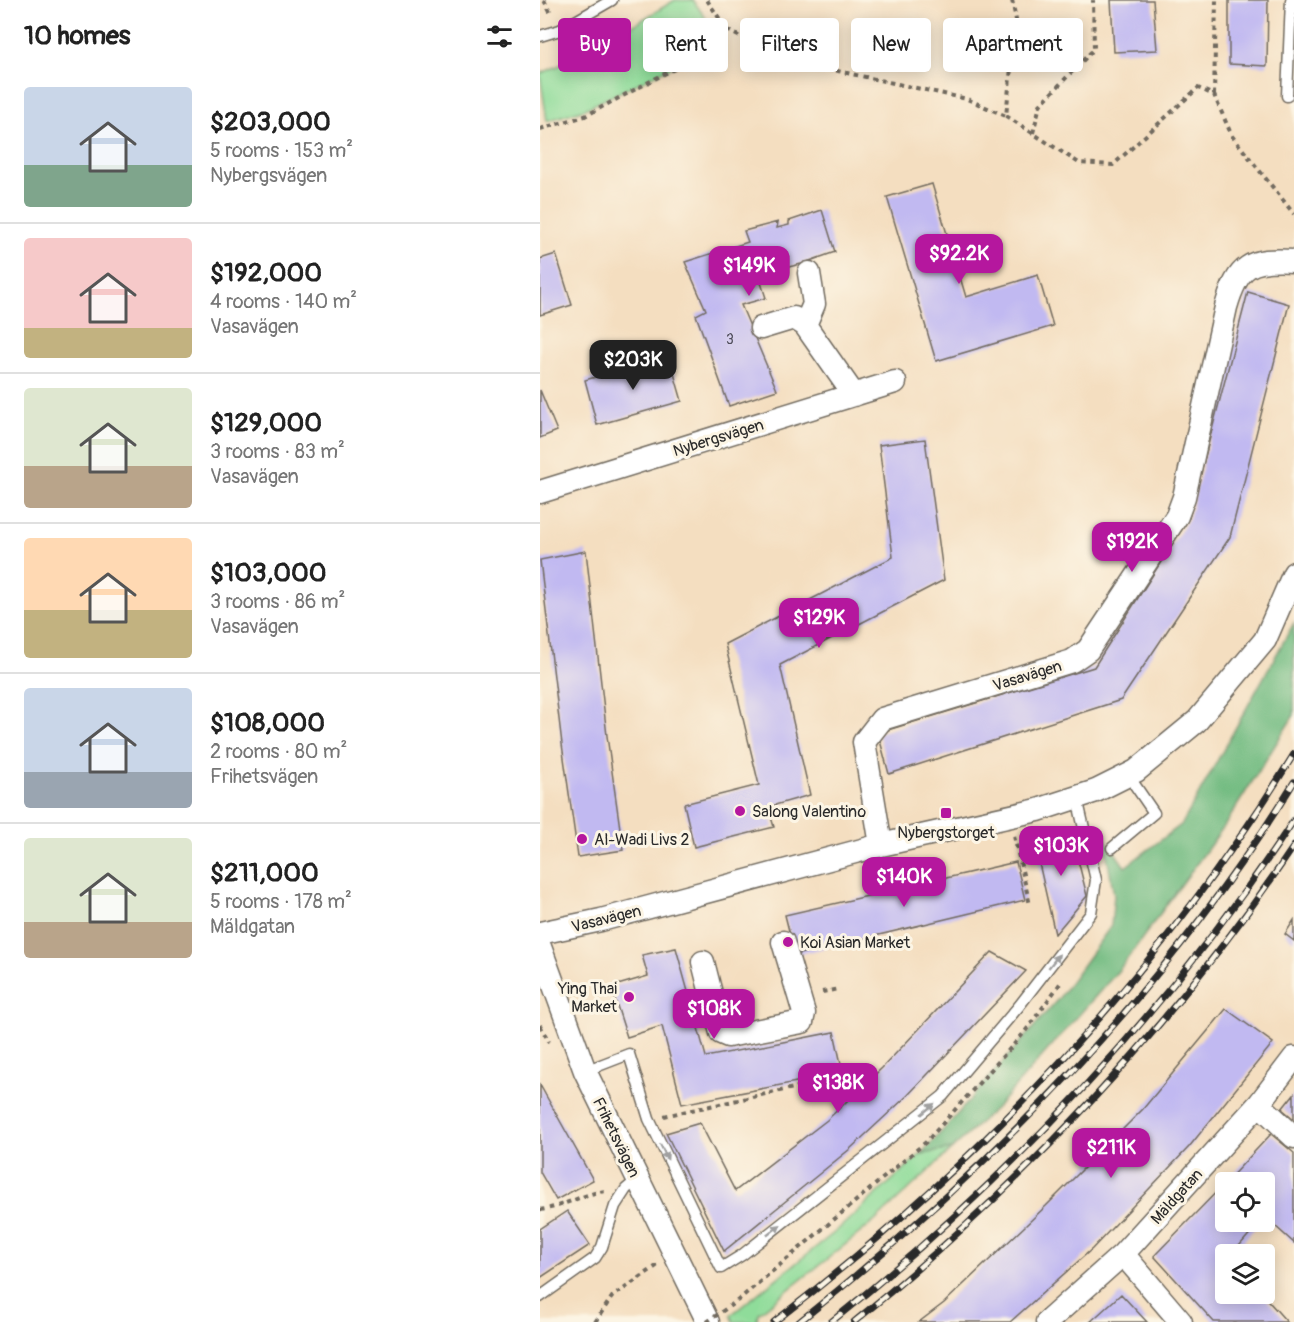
<!DOCTYPE html>
<html lang="en">
<head>
<meta charset="utf-8">
<style>
	:root { --surface:#fff; --page:#f2f2f2; --text:#222; --muted:#767676; --line:#e0e0e0; --accent:#b5179e }
	body { margin:0; font-family:Pangolin,sans-serif; background:var(--page); color:var(--text); height:100vh; display:flex; flex-direction:column; font-size:22px; white-space:nowrap }
	* { box-sizing:border-box; margin:0 }
	p { font-size:20px; color:var(--muted) }
	.icon { flex:none; width:33px; height:33px; fill:none; stroke:currentColor; stroke-width:2; stroke-linecap:round; stroke-linejoin:round }
	.map { position:relative; flex:1; overflow:hidden }
	.details { display:flex; flex-direction:column; background:var(--surface); width:540px }
	.details>* { flex:none }
	.hud { position:absolute; left:18px; top:18px; width:570px; height:54px; display:flex; gap:12px }
	.buttons { position:absolute; left:675px; top:1172px; display:grid; gap:12px }
	.buttons a { display:grid; place-items:center; width:60px; height:60px; border-radius:6px; background:var(--surface); box-shadow:0 3px 15px #0003; font-size:30px }
	.price { position:absolute; translate:-50% -51px; padding:0 14px; border-radius:12px; background:var(--accent); color:#fff; font-size:20px; line-height:39px; filter:drop-shadow(0 2px 3px #0008) }
	.price::after { content:''; position:absolute; left:50%; top:36px; width:18px; height:14px; margin-left:-9px; background:inherit; clip-path:polygon(0 0,100% 0,50% 100%) }
	.price.selected { background:#222; color:#fff }
	ul { padding:0; list-style:none }
	li { display:flex; align-items:center; gap:18px; height:150px; padding:0 24px }
	li+li { border-top:2px solid var(--line) }
	li span { display:grid; place-items:center; flex:none; width:168px; height:120px; border-radius:6px; color:#555 }
	li>.icon { margin-inline-start:auto }
	span .icon { width:72px; height:72px; fill:#fffc; stroke-width:1 }
	li b { font-size:26px }
	h2 { display:flex; justify-content:space-between; align-items:center; height:72px; padding:0 24px; font-size:26px }
	.pill { padding:0 21px; border-radius:6px; background:var(--surface); box-shadow:0 3px 15px #0003; font-size:21px; line-height:54px }
	.pill.selected { background:var(--accent); color:#fff }
	main { display:flex; flex:1; min-height:0 }
	.map>svg:first-child { display:block }
	.green { fill:#8fdc9a; stroke:#5d8462; stroke-width:1.5 }
	.forest { fill:#73bc82; stroke:#4f7456; stroke-width:1.5 }
	.building { fill:#c1b9f1 }
	.lines { fill:none; stroke-linecap:round; stroke-linejoin:round }
	.lane-casing { stroke:#716a5f; stroke-width:13 }
	.street-casing { stroke:#716a5f; stroke-width:25 }
	.path { stroke:#716a5f; stroke-width:4; stroke-dasharray:4.5 4.5; stroke-linecap:butt }
	.lane { stroke:#fff; stroke-width:10 }
	.street { stroke:#fff; stroke-width:22 }
	.rail-casing { stroke:#2b2b2b; stroke-width:7 }
	.rail { stroke:#fcf5e5; stroke-width:4.5; stroke-dasharray:14; stroke-linecap:butt }
	.path-bridge { stroke:#716a5f; stroke-width:4; stroke-dasharray:4.5 4.5; stroke-linecap:butt }
	.oneway { fill:#a0a0a0 }
	.poi-dot { fill:#b5179e; stroke:#fcf5e5; stroke-width:2 }
	.labels { text-anchor:middle; stroke-width:6; stroke-linejoin:round; paint-order:stroke }
	.number-label { font-size:14px; fill:#504e5c }
	.street-label { font-size:16px; fill:#2b2b2b; stroke:#fcf5e5 }
	.poi-label { font-size:16px; fill:#2b2b2b; stroke:#fcf5e5; text-anchor:start }
</style>
</head>
<body>
<main>
<section class="details">
<h2>10 homes<svg class="icon" aria-label="filters" viewBox="0 0 24 24"><path d="M4 7h16M4 17h16"/><circle cx="9" cy="7" r="2"/><circle cx="15" cy="17" r="2"/></svg></h2>
<ul>
<li><span style="background:linear-gradient(#c9d6e8 65%,#7fa58c 0)"><svg class="icon" aria-label="home" viewBox="0 0 24 24"><path d="M3 11l9-7 9 7M6 9v11h12V9"/></svg></span><div><b>$203,000</b><p>5 rooms · 153 m²</p><p>Nybergsvägen</p></div></li>
<li><span style="background:linear-gradient(#f6c9c9 75%,#c2b280 0)"><svg class="icon" aria-label="home" viewBox="0 0 24 24"><path d="M3 11l9-7 9 7M6 9v11h12V9"/></svg></span><div><b>$192,000</b><p>4 rooms · 140 m²</p><p>Vasavägen</p></div></li>
<li><span style="background:linear-gradient(#dfe7d0 65%,#b9a48a 0)"><svg class="icon" aria-label="home" viewBox="0 0 24 24"><path d="M3 11l9-7 9 7M6 9v11h12V9"/></svg></span><div><b>$129,000</b><p>3 rooms · 83 m²</p><p>Vasavägen</p></div></li>
<li><span style="background:linear-gradient(#ffd9b3 60%,#c2b280 0)"><svg class="icon" aria-label="home" viewBox="0 0 24 24"><path d="M3 11l9-7 9 7M6 9v11h12V9"/></svg></span><div><b>$103,000</b><p>3 rooms · 86 m²</p><p>Vasavägen</p></div></li>
<li><span style="background:linear-gradient(#c9d6e8 70%,#9aa5b1 0)"><svg class="icon" aria-label="home" viewBox="0 0 24 24"><path d="M3 11l9-7 9 7M6 9v11h12V9"/></svg></span><div><b>$108,000</b><p>2 rooms · 80 m²</p><p>Frihetsvägen</p></div></li>
<li><span style="background:linear-gradient(#dfe7d0 70%,#b9a48a 0)"><svg class="icon" aria-label="home" viewBox="0 0 24 24"><path d="M3 11l9-7 9 7M6 9v11h12V9"/></svg></span><div><b>$211,000</b><p>5 rooms · 178 m²</p><p>Mäldgatan</p></div></li>
</ul>
</section>
<div class="map">
<svg width="754" height="1322" viewBox="0 0 754 1322">
	<rect width="100%" height="100%" fill="#fcf5e5"/>
	<filter id="ink" filterUnits="userSpaceOnUse"><feTurbulence type="fractalNoise" baseFrequency=".0167" numOctaves="2"/><feDisplacementMap in="SourceGraphic" scale="12" xChannelSelector="R" yChannelSelector="G"/><feConvolveMatrix kernelMatrix="1 2 1 2 8 2 1 2 1" color-interpolation-filters="sRGB"/></filter>
	<filter id="wash" filterUnits="userSpaceOnUse"><feTurbulence type="fractalNoise" baseFrequency=".008" numOctaves="4" result="noise"/><feDisplacementMap in="SourceGraphic" scale="24" xChannelSelector="R" yChannelSelector="G"/><feGaussianBlur stdDeviation="1.35" result="paint"/><feColorMatrix in="noise" values="0 0 0 0 0 0 0 0 0 0 0 0 0 0 0 0 0 1.4 0 .05"/><feComposite in="paint" operator="in"/></filter>
	<g filter="url(#wash)">
		<rect width="100%" height="100%" fill="#f4dec0"/>
		<path class="green" d="M135,0H153L173,29L138,64L45,109L7,121L0,74L49,52Z
			M412,1149L335,1221L219,1313L216,1322H194L191,1315L295,1232L381,1154Z"/>
		<path class="forest" d="M754,623V715L685,825L579,970L459,1105L412,1149L381,1154L406,1127L519,998L571,926L574,895L563,835L585,867L642,824Z"/>
		<g id="blocks">
			<path class="building" d="M571,0H613L617,50L574,52Z
				M689,0H728L727,66L689,64Z
				M392,184L426,297L498,275L513,326L396,361L347,197Z
				M282,210L295,252L261,264L220,274L214,261L226,298L201,305L237,390L189,406L156,315L166,310L145,262L208,242L204,231L238,222L237,228L249,225V221Z
				M16,254L32,305L0,315V259Z
				M708,292L749,304L690,537L581,700L349,774L338,733L554,667L649,518Z
				M129,356L142,401L57,425L45,380Z
				M0,390L17,431L0,438Z
				M385,439L404,580L240,665L270,795L228,807L234,827L154,847L144,804L219,785L185,644L353,557L339,445Z
				M46,551L67,736L83,850L38,857L22,744L0,560Z
				M531,832L547,896L515,934L494,841Z
				M476,862L485,900L255,955L245,915Z
				M754,920V941L745,934Z
				M136,948L166,1057L294,1032L303,1073L142,1104L122,1026L87,1037L71,987L108,976L102,955Z
				M452,952L486,971L368,1095L310,1149L184,1251L126,1133L160,1123L195,1191L287,1120L342,1068Z
				M686,1009L733,1043L649,1147L552,1249L470,1322H379L404,1303L506,1206L603,1109Z
				M0,1085L53,1180L16,1200L0,1172Z
				M754,1094V1119L742,1109Z
				M731,1134L754,1153V1243L724,1216V1182H686Z
				M686,1182V1221H721L692,1254H686V1293H721L747,1322H674L614,1256Z
				M27,1211L50,1245L0,1278V1229Z
				M581,1294L607,1322H550L558,1315Z"/>
		</g>
	</g>
	<g filter="url(#ink)">
		<use href="#blocks" fill-opacity="0" stroke="#716a5f" stroke-width="1.5"/>
		<g class="lines">
			<g class="lane-casing">
				<path id="lane" d="M0,36L20,30L72,0
					M747,96L751,0
					M572,848L614,813L588,775
					M45,1071L89,1054L109,1119L181,1268L202,1255L403,1096L479,1006L551,913L556,880L537,798
					M0,1297L55,1258L62,1247L75,1206L86,1189L98,1179"/>
			</g>
			<g class="street-casing">
				<path id="street" d="M269,273L274,304L265,325L314,395
					M221,328L254,318L265,325
					M0,492L355,382
					M341,845L324,742L342,719L532,661L548,650L637,516L644,497L686,307C698,265 710,258 754,261
					M0,933L61,920L341,845L498,810L556,791L596,771L657,721L725,640L754,573
					M0,947L45,1071L168,1322
					M163,962L181,1033L188,1036L262,1022L264,1013L243,942
					M719,1104L754,1137
					M583,1254L641,1322
					M507,1322L583,1254L719,1104L754,1058"/>
			</g>
			<path class="path" d="M4,0L12,16
				M167,0L187,30L214,44L270,65L427,99L466,116
				M472,0L476,20L466,116L539,163L573,165L658,88L674,95L692,136L754,214
				M674,95L676,0
				M0,129L45,116L124,74L180,48L187,30
				M493,133L500,105L554,49L553,0
				M474,836L490,905
				M282,992L299,989
				M0,1025L9,1042
				M124,1116L300,1078
				M0,1210C24,1207 43,1193 67,1191
				M197,1301L386,1142L484,1033L522,981
				M55,1322L72,1297L118,1265"/>
			<use href="#lane" class="lane"/>
			<use href="#street" class="street"/>
			<g class="rail-casing">
				<path id="rail" d="M234,1322C440,1164 618,975 754,754
					M259,1322C451,1169 625,992 754,782
					M291,1322C470,1179 627,1012 754,820
					M314,1322C483,1185 632,1027 754,846"/>
			</g>
			<use href="#rail" class="rail"/>
			<path class="path-bridge" d="M167,1322L197,1301"/>
		</g>
		<defs><path id="oneway-solid" d="M-6-.8H1V-3.2L6.5 0L1 3.2V.8H-6Z" transform="scale(1.5)"/></defs>
		<g class="oneway">
			<use href="#oneway-solid" transform="translate(514 961) rotate(-52)"/>
			<use href="#oneway-solid" transform="translate(388 1109) rotate(-40)"/>
			<use href="#oneway-solid" transform="translate(124 1152) rotate(64)"/>
			<use href="#oneway-solid" transform="translate(234 1230) rotate(-38)"/>
		</g>
	</g>
	<g class="poi-dot">
		<circle cx="200" cy="811" r="6"/>
		<rect x="400" y="807" width="12" height="12" rx="3"/>
		<circle cx="42" cy="839" r="6"/>
		<circle cx="248" cy="942" r="6"/>
		<circle cx="89" cy="997" r="6"/>
	</g>
	<g class="labels">
		<g class="number-label">
			<text x="190" y="344">3</text>
		</g>
		<g class="street-label">
			<text transform="translate(178 437) rotate(-17)" y="6">Nybergsvägen</text>
			<text transform="translate(487 675) rotate(-17)" y="6">Vasavägen</text>
			<text transform="translate(66 918) rotate(-14)" y="6">Vasavägen</text>
			<text transform="translate(77 1137) rotate(64)" y="6">Frihetsvägen</text>
			<text transform="translate(636 1196) rotate(-48)" y="6">Mäldgatan</text>
		</g>
		<g class="poi-label">
			<text x="212" y="817">Salong Valentino</text>
			<text x="406" y="838" text-anchor="middle">Nybergstorget</text>
			<text x="54" y="845">Al-Wadi Livs 2</text>
			<text x="260" y="948">Koi Asian Market</text>
			<text x="77" y="994" text-anchor="end">Ying Thai<tspan x="77" dy="18">Market</tspan></text>
		</g>
	</g>
</svg>
<div class="buttons">
<a><svg class="icon" aria-label="locate" viewBox="0 0 24 24"><circle cx="12" cy="12" r="6"/><path d="M12 2v4M12 18v4M2 12h4M18 12h4"/></svg></a>
<a><svg class="icon" aria-label="layers" viewBox="0 0 24 24"><path d="M12 4l9 5-9 5-9-5zM3 14l9 5 9-5"/></svg></a>
</div>
<b class="price" style="left:419px;top:285px">$92.2K</b>
<b class="price" style="left:209px;top:297px">$149K</b>
<b class="price selected" style="left:93px;top:391px">$203K</b>
<b class="price" style="left:592px;top:573px">$192K</b>
<b class="price" style="left:279px;top:649px">$129K</b>
<b class="price" style="left:521px;top:877px">$103K</b>
<b class="price" style="left:364px;top:908px">$140K</b>
<b class="price" style="left:174px;top:1040px">$108K</b>
<b class="price" style="left:298px;top:1114px">$138K</b>
<b class="price" style="left:571px;top:1179px">$211K</b>
<div class="hud">
<a class="pill selected">Buy</a>
<a class="pill">Rent</a>
<a class="pill">Filters</a>
<a class="pill">New</a>
<a class="pill">Apartment</a>
</div>
</div>
</main>
</body>
</html>
